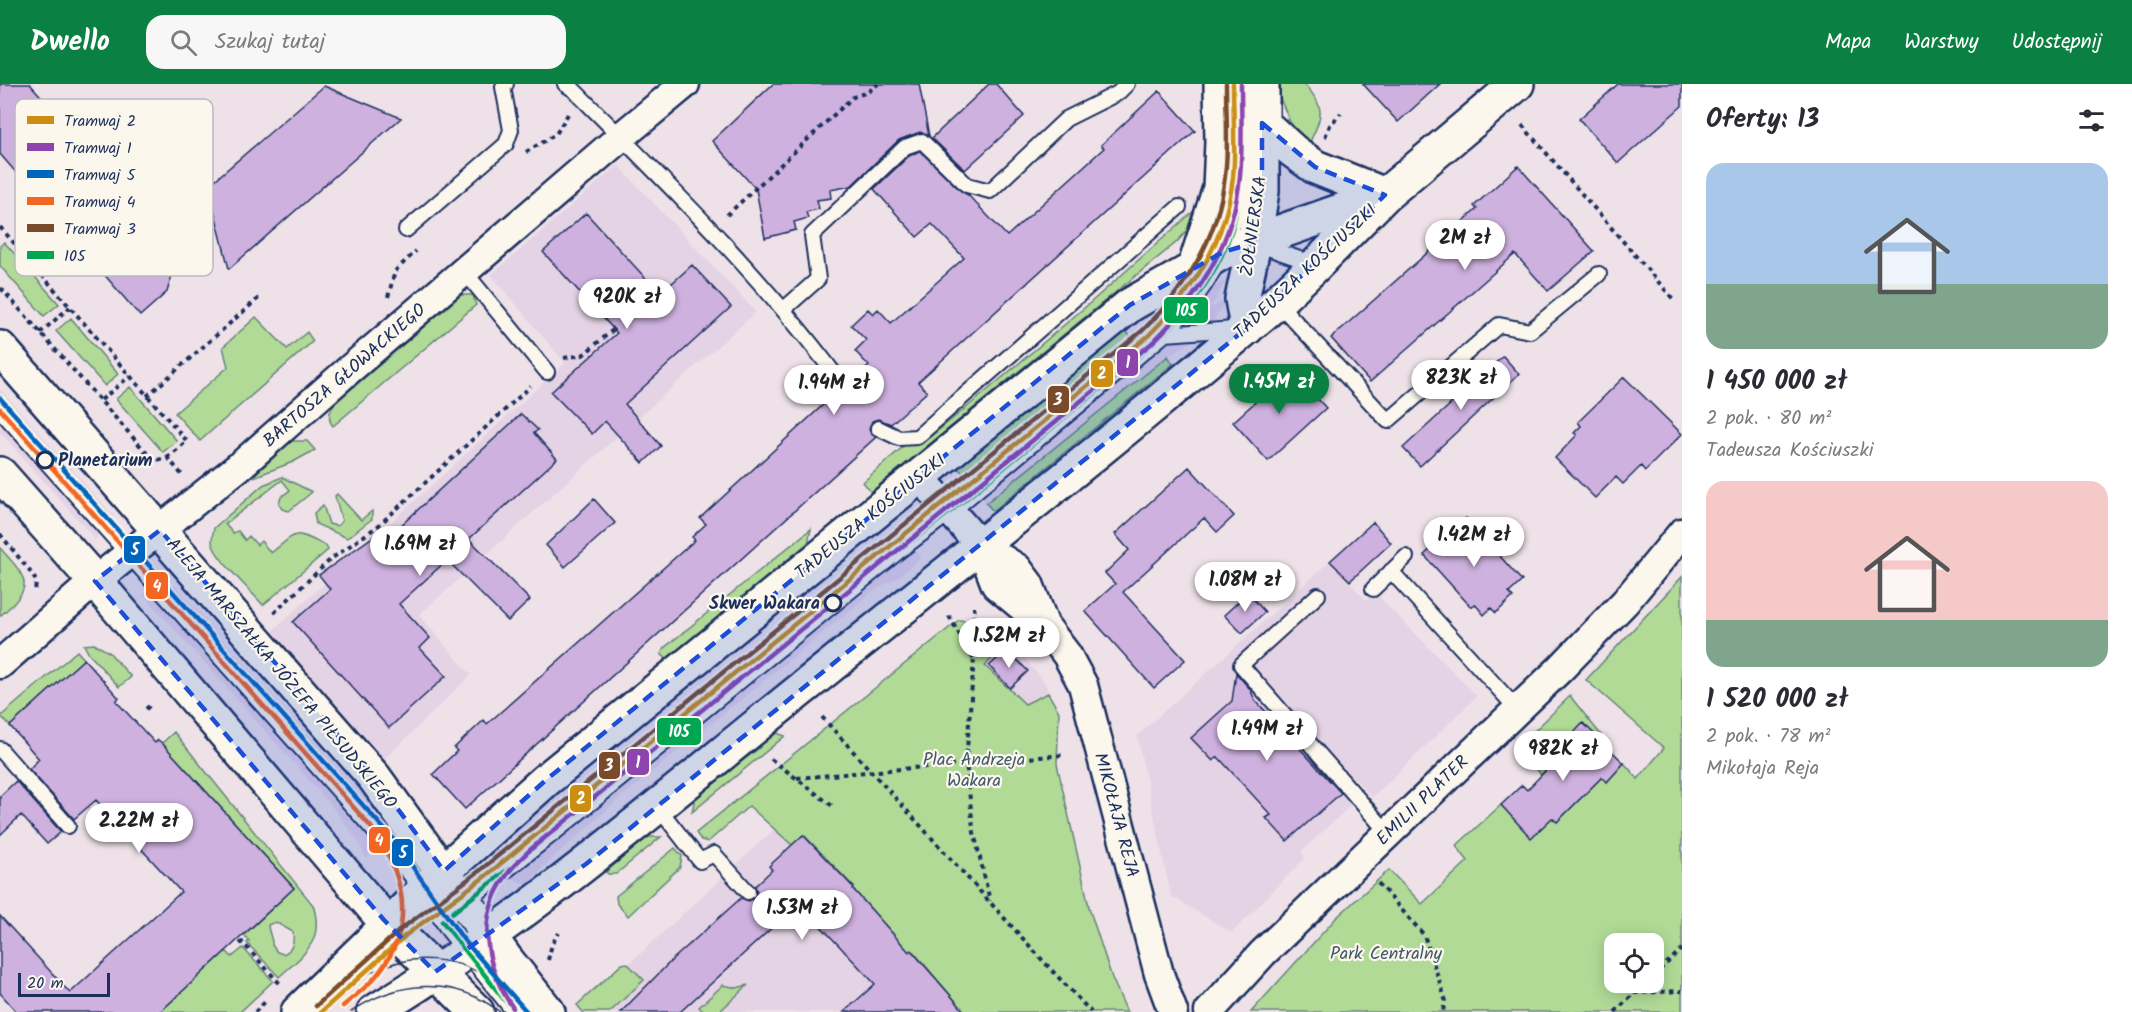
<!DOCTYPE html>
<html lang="pl">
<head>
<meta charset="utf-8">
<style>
	:root { --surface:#fff; --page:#f7f7f7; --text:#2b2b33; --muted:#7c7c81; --accent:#0b8043 }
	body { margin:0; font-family:Kalam,sans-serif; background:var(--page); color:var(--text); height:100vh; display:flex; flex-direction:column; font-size:22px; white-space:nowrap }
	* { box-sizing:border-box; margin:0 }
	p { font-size:20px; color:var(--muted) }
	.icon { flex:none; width:33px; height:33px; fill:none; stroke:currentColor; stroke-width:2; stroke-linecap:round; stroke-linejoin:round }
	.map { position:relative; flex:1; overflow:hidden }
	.drawer { display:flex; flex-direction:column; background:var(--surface); width:450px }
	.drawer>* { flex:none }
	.controls { position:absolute; left:1604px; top:849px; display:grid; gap:12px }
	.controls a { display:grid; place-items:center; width:60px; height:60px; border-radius:12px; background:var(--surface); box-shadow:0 3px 15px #0003; font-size:30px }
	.scale { position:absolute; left:18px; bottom:15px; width:92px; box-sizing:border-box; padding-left:6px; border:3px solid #1b2f5e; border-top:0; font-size:16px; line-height:21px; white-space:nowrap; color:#1b2f5e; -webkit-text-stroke:4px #fbf7ec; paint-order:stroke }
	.price { position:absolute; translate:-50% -51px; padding:0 14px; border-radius:21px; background:#fff; color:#222; font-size:20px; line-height:39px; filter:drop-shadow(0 2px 3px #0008) }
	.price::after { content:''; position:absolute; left:50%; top:36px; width:18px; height:14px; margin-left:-9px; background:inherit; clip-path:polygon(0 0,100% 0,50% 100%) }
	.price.selected { background:var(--accent); color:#fff }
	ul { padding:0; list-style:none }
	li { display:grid; align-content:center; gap:12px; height:318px; padding:0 24px }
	li span { display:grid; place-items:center; height:186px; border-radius:18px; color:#555 }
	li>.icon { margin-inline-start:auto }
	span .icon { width:108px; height:108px; fill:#fffc; stroke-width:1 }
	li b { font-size:26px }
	h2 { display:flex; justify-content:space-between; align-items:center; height:72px; padding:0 24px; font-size:26px }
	header { display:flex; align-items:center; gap:36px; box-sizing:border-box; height:84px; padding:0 30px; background:var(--accent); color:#fff }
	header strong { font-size:28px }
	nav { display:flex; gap:33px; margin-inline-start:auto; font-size:21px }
	.search { width:420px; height:54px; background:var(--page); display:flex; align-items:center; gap:15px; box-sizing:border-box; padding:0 21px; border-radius:18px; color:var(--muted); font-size:22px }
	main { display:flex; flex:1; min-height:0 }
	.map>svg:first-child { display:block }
	.built { fill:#e4d3e5 }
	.green { fill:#b1da97; stroke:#66847a; stroke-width:1.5; fill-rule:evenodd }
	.building { fill:#ceb1df; stroke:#1b2f5e; stroke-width:1.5 }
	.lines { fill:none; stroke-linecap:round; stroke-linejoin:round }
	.lane-casing { stroke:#1b2f5e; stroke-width:18 }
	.street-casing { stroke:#1b2f5e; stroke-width:33 }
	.secondary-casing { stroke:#1b2f5e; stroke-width:38 }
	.path { stroke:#1b2f5e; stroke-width:4; stroke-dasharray:4.5 4.5; stroke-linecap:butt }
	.lane { stroke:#fbf7ec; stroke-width:14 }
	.street { stroke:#fbf7ec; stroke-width:28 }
	.secondary { stroke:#fbf7ec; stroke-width:33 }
	.tram { stroke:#1b2f5e; stroke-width:1.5 }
	.bus-1-casing { stroke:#fbf7ec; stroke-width:9 }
	.bus-1 { stroke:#00a651; stroke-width:4.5 }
	.tram-1-casing { stroke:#fbf7ec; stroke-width:9 }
	.tram-2-casing { stroke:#fbf7ec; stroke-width:9 }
	.tram-3-casing { stroke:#fbf7ec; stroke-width:9 }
	.tram-4-casing { stroke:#fbf7ec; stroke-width:9 }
	.tram-5-casing { stroke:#fbf7ec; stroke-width:9 }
	.tram-1 { stroke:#cb8e13; stroke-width:4.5 }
	.tram-2 { stroke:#8e44ad; stroke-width:4.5 }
	.tram-3 { stroke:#0065bd; stroke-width:4.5 }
	.tram-4 { stroke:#f26522; stroke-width:4.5 }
	.tram-5 { stroke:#7a4b2a; stroke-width:4.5 }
	.marked { fill:#1d4ed8; fill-opacity:0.2; stroke:#1d4ed8; stroke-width:4.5; stroke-dasharray:12 8; stroke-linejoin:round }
	.stop-dot { fill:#fbf7ec; stroke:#1b2f5e; stroke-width:3 }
	.labels { text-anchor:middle; stroke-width:4.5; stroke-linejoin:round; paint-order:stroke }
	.street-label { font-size:18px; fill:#1b2f5e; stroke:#fbf7ec }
	.stop-label { font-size:18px; font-weight:bold; fill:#1b2f5e; stroke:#fbf7ec; text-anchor:start }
	.park-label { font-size:18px; fill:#405a6c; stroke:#fbf7ec }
	.key { fill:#fbf7ec; stroke:#b8bbc1; stroke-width:1.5 }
	.key-label { font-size:16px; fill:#1b2f5e }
	.line-badge { stroke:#fbf7ec; stroke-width:2 }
	.badge-label { font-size:16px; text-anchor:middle; font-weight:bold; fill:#fff }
</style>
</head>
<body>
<header>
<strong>Dwello</strong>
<div class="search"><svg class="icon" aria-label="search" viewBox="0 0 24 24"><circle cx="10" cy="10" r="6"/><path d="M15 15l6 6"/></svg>Szukaj tutaj</div>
<nav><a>Mapa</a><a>Warstwy</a><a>Udostępnij</a></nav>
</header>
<main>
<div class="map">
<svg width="1682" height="928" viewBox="0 0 1682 928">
	<rect width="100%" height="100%" fill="#eee2e8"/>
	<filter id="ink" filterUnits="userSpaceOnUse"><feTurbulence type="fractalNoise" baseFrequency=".0167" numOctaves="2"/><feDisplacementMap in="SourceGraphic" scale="12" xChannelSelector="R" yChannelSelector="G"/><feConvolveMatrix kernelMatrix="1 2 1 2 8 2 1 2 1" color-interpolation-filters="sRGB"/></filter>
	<g filter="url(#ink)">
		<path class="built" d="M618,81L756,228L419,531L471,591L385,675L269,550L565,279L491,191Z
			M1226,197L1210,224L1226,217L1205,249L1168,272L986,419L963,389L1144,243L1176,212Z
			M0,305L112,430L116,429L93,458L94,454L0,348Z
			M897,444L922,473L897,494L876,505L613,720L544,782L530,800L531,803L483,781L486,780L553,725L596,695L858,482L872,465Z
			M1330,477L1366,516L1375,509L1477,612L1372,714L1355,695L1346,702L1341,709L1352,720L1301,768L1305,774L1232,849L1171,812L1137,652Z
			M160,499L176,502L352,700L378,726L385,724L367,776L358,757L330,720L145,512H142Z
			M1009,556L1046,600L1048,609L1025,620L985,582Z
			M799,722L988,928H590L584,922Z"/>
		<path class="green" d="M1274,0H1304C1327,24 1322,32 1309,60L1290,38Z
			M1196,125L1200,130L1198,134L1177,158L871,408L863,398L905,361L920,359L930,353L977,315L1090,219Z
			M4,158L59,220L44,232L0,182V162Z
			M461,211H473L476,221L333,342C327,335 330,326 335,319Z
			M256,233L287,265L307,248L313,257L200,357L175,329L228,283L223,263Z
			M71,234L118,290L105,302L56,247Z
			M1124,245L1131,253L963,389L956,382Z
			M1168,272L1173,280L993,427L986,419Z
			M130,303L177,357L163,368L116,315Z
			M292,357H307L315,366L293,378L251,394Z
			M282,393L312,408L289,427L282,425L279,420L281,413L290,406L282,396L225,440L233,449L238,447L245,456L249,452L257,461L261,457L271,469C300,446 292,446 326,462L328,466L263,521C252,508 214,473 212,458C212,453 213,448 214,444L263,401Z
			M337,410L361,436L372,427V435L347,454L316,440L314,429L323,421L329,440L337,442L342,437L335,412Z
			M811,445L808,459L667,575L661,570L664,564Z
			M0,464C29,496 35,502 0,532Z
			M1682,493V928H1251L1336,834L1389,786L1422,820L1468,777L1456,762L1501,721L1552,734L1557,738L1602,693L1607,698L1624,679L1638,695L1664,664L1586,596ZM1614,860H1653V898H1614Z
			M959,536C981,539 993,539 1009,556L985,582L1025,620L1048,609L1059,628L1057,680L1090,827L1112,894L1127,928H965L912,866L909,868L853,805L854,803L804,751L792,761L749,722L708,758L701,756L696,749Z
			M94,560L109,568L131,593L119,603L89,570L84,561Z
			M77,567L84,575L10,642L1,632Z
			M1570,612L1601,651L1598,654L1566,658L1569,662L1541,691L1519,662Z
			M174,648L313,821C325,858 303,871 279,893L247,859L249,857L244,851L294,804L162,659ZM275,838L293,848C294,858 293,866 283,870L277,868L272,861C273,854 268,849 268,841Z
			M774,648L785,652L692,728L695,714L759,664L757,662Z
			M647,753H661L616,790H608L606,788Z
			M675,764L682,772L680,783L628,832L617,820L616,812Z
			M243,864L273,897L240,928H160L226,867L232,873Z
			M627,879L644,896L610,928H583L577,921L622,880Z
			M723,901L737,904L748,901L719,928H704L699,923Z"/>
		<path class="building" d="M0,0H30L102,81L101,82L113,97L108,102L135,122L178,171L167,208L140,232L0,70Z
			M773,0H919L929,52L920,48L899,56L851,102L830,106L831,114L817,116L819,125L806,128L808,134L794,138L796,146L765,154L756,105L712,57Z
			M989,0H996L1024,32L965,86L932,54Z
			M1363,0H1440L1398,38Z
			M1618,0H1682V22L1618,79L1579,35Z
			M324,2L401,34L229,185L208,102Z
			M1159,7L1195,47L918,298L927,308L891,340L878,335L872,337L869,345L871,350L876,353L465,725L433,690L457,667L454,664L484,636L487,640L695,456L692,453L706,440L700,434L834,311L838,310L846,313L851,311L854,303L852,298L869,282L855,267L866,256L851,241L868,225L873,230L878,225L891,239L964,174L932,140L917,153L874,105L910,71L920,67L961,107L968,111L1007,152L1104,64L1101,61Z
			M1518,82L1594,167L1548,207L1515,170L1370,298L1331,254L1477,125L1474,122Z
			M586,129L660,210L692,181L731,223L625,320L661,362L643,379L605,337L592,350L551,308L617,249L543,168Z
			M1503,272L1519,290L1420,382L1403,364Z
			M1291,286L1326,324L1268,377L1233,338Z
			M1624,293L1682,350L1645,387L1641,382L1623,400L1616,393L1595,414L1555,374L1577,351L1574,349L1581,342L1578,338Z
			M521,330L538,346L534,349L557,375L469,455L530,516L508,537L447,476L399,520L430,554L420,564L446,592L389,644L293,538L330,505L319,491L374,452L382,459Z
			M1189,383L1234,432L1217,448L1204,434L1123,508L1185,576L1154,604L1085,527L1115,500L1105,489L1129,466L1115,450Z
			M594,415L615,439L565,483L546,461Z
			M1466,434L1522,497L1509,509L1513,513L1496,529L1491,524L1484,531L1475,520L1471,523L1424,471Z
			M1373,438L1391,459L1350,497L1330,477Z
			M1248,509L1265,528L1242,549L1224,531Z
			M1007,566L1028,587L1010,604L989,582Z
			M84,575L119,614L116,617L155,659L158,656L162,659L294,804L160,928H17L0,909V832L70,909L181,808L96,716L74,735L29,685L39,675L10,642Z
			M1236,589L1250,605L1255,616L1341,709L1287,757L1266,734L1271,731L1218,673L1213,677L1191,654L1232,617Z
			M1583,639L1624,679L1607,698L1602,693L1557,738L1552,734L1531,754L1501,721L1522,701L1527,706L1569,662L1565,658Z
			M16,697L61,748L47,760L21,731L0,751V712Z
			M803,751L854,804L853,805L909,868L911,866L965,928H844L875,900L799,819L680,928H621L672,876L741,814L749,817L754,814L757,807L755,802L772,786L769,782Z"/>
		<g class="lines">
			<g class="lane-casing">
				<path id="lane" d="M565,0L573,5C668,100 765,195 845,304
					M406,146L506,60L511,46L503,3L506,0
					M1259,161L1314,180
					M464,187L547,288
					M1277,218L1388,337L1499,241L1530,247L1599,190
					M783,226L818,195L812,151L905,63L922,57L967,101L990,107L1066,35L1118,9L1127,0
					M1165,250L1235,245
					M0,326L384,758L423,807L448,846L514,928
					M878,344L899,354L917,353L1179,123
					M1391,487L1517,625
					M1373,505L1406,473
					M1318,511L1241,581L1388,749
					M0,665L68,742
					M657,722L700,777L714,770L748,808
					M442,837L558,746L898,468L951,428L1165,250C1204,209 1234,163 1240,106C1243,71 1240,35 1240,0"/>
			</g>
			<g class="street-casing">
				<path id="street" d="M919,392L981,462L1017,484L1029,500L1044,540
					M981,462L996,501L1045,542L1067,571L1083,601L1159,890L1173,928
					M0,580L95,497L241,381L343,291L622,52L685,0
					M1209,928L1263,869L1560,585L1625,518L1682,449"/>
			</g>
			<g class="secondary-casing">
				<path id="secondary" d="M1262,39L1293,67L1315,83L1385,111
					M1194,185L1220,104L1222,58L1221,0
					M1247,244L1242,215L1254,159L1262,107V0
					M0,264L374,693L505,874L548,928
					M0,390L95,497L384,836L477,928
					M298,928L444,787L546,696L1130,221L1223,168L1377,114
					M374,928C526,836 660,719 798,608C958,479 1121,352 1277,218L1316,181L1385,111L1517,0"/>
			</g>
			<path class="path" d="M1522,41L1674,216
				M1325,53L1330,41L1341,29
				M526,68L556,50L568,30
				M727,131L853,13L868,8L878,0
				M0,143L187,357C177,365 165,379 152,375L0,203
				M388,213L395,187L416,167
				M40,249L70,223
				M564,274L583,271L614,245
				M147,312L261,212
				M101,316L130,292
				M167,373L183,392
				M0,450L32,490L36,497L35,508
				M974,522V574L966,678L973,744L990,817
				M274,529L331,475L378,442L531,302
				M949,532L973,574
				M146,625L150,621
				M822,633L1045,879L1091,928
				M771,675L835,724
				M797,694L1063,671
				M1378,799L1424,851L1445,914L1443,928
				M240,860L242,858L282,902
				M548,876L552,860L559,849
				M1653,892L1682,865
				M1634,909L1682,907
				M255,928L267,916
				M1615,928L1646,898"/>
			<use href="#lane" class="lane"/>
			<use href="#street" class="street"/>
			<use href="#secondary" class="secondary"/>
			<path class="tram" d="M336,914C346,906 357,896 369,889C409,868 459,871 495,899C506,907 516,918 525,928
				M351,928C397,896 454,892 500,928"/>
			<g class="bus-1-casing">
				<path id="bus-1" d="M514,928L442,837L558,746L898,468C953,427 1005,383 1058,339C1124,284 1205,232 1232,145C1246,98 1240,48 1240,0"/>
			</g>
			<use href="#bus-1" class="bus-1"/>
			<g class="tram-1-casing">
				<path id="tram-1" d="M321,928L406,851L483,794L1147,253C1192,208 1226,158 1233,93C1236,62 1233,31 1233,0"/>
			</g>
			<g class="tram-2-casing">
				<path id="tram-2" d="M513,924C486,885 476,836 504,795C517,775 538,759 557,744L1152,259C1199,213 1234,159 1240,92C1243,61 1241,31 1241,0"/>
			</g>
			<g class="tram-3-casing">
				<path id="tram-3" d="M0,314L394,756L463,855L527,928"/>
			</g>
			<g class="tram-4-casing">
				<path id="tram-4" d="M0,325L371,743C403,788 417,839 380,887C370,901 356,911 343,922"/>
			</g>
			<g class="tram-5-casing">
				<path id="tram-5" d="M316,922L401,845L478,788L1142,247C1186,204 1218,155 1225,92C1229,62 1226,31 1226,0"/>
			</g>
			<use href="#tram-1" class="tram-1"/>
			<use href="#tram-2" class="tram-2"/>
			<use href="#tram-3" class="tram-3"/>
			<use href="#tram-4" class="tram-4"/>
			<use href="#tram-5" class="tram-5"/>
		</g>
	</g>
	<path class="marked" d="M1262,39L1315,83L1385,111L1247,244L586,780L435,888L384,836L95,497L160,446L374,693L444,787L546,696L1130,221L1223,168L1254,159L1262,107Z"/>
	<g class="stop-dot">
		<circle cx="45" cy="376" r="8"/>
		<circle cx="833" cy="519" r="8"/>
	</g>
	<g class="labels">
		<g class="street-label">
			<text transform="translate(1253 142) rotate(-82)" y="6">ŻOŁNIERSKA</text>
			<text transform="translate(1305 187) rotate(-43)" y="6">TADEUSZA KOŚCIUSZKI</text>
			<text transform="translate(344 291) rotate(-41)" y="6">BARTOSZA GŁOWACKIEGO</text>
			<text transform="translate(870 432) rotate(-39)" y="6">TADEUSZA KOŚCIUSZKI</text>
			<text transform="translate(282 589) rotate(50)" y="6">ALEJA MARSZAŁKA JÓZEFA PIŁSUDSKIEGO</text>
			<text transform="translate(1422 716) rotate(-44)" y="6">EMILII PLATER</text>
			<text transform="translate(1117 731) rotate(75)" y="6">MIKOŁAJA REJA</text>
		</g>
		<g class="stop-label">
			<text x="58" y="382">Planetarium</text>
			<text x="820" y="525" text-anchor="end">Skwer Wakara</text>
		</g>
		<g class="park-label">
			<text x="974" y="681">Plac Andrzeja<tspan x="974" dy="21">Wakara</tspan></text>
			<text x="1386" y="875">Park Centralny</text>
		</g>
	</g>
	<rect x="15" y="15" width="198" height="177" rx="9" class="key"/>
	<rect x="27" y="32" width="27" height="8" fill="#cb8e13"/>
	<rect x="27" y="59" width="27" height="8" fill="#8e44ad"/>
	<rect x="27" y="86" width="27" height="8" fill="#0065bd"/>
	<rect x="27" y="113" width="27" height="8" fill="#f26522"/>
	<rect x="27" y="140" width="27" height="8" fill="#7a4b2a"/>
	<rect x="27" y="167" width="27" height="8" fill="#00a651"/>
	<g class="key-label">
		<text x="64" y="42">Tramwaj 2</text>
		<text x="64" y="69">Tramwaj 1</text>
		<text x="64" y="96">Tramwaj 5</text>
		<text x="64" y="123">Tramwaj 4</text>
		<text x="64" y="150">Tramwaj 3</text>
		<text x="64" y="177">105</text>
	</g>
	<g class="line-badge">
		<rect x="1163" y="212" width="46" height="28" rx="6" fill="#00a651"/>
		<rect x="1116" y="264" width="23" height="29" rx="6" fill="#8e44ad"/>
		<rect x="1090" y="275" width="24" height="29" rx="6" fill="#cb8e13"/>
		<rect x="1047" y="301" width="23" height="29" rx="6" fill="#7a4b2a"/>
		<rect x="123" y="451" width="23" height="29" rx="6" fill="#0065bd"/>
		<rect x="145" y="487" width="24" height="29" rx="6" fill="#f26522"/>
		<rect x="656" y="633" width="46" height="29" rx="6" fill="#00a651"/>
		<rect x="626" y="664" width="24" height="28" rx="6" fill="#8e44ad"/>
		<rect x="598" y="667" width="23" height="29" rx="6" fill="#7a4b2a"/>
		<rect x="569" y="700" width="23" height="29" rx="6" fill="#cb8e13"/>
		<rect x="368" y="742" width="23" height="28" rx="6" fill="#f26522"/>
		<rect x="391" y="754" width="23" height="29" rx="6" fill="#0065bd"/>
	</g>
	<g class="badge-label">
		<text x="1186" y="232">105</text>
		<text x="1128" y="284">1</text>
		<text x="1102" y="295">2</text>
		<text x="1058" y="321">3</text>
		<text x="135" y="471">5</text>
		<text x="157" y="508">4</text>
		<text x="679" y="653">105</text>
		<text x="638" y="684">1</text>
		<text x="609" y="687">3</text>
		<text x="581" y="720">2</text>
		<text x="379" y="762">4</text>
		<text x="403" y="774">5</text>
	</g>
</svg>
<div class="controls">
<a><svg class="icon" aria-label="locate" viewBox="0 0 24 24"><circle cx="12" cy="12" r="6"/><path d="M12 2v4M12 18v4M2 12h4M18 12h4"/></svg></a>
</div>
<div class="scale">20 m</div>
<b class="price" style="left:1465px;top:187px">2M zł</b>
<b class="price" style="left:627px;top:246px">920K zł</b>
<b class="price" style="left:1461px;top:327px">823K zł</b>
<b class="price selected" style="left:1279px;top:331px">1.45M zł</b>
<b class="price" style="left:834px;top:332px">1.94M zł</b>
<b class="price" style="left:1474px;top:484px">1.42M zł</b>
<b class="price" style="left:420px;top:493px">1.69M zł</b>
<b class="price" style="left:1245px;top:529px">1.08M zł</b>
<b class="price" style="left:1009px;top:585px">1.52M zł</b>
<b class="price" style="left:1267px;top:678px">1.49M zł</b>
<b class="price" style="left:1563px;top:698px">982K zł</b>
<b class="price" style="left:139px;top:770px">2.22M zł</b>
<b class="price" style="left:802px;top:857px">1.53M zł</b>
</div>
<section class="drawer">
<h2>Oferty: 13<svg class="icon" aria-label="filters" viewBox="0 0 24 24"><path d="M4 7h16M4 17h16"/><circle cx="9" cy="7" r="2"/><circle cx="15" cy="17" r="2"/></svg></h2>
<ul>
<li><span style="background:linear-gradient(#a9c7e8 65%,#7fa58c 0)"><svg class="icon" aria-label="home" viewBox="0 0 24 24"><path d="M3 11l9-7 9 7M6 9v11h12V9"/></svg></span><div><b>1 450 000 zł</b><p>2 pok. · 80 m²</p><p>Tadeusza Kościuszki</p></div></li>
<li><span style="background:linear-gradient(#f6c9c9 75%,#7fa58c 0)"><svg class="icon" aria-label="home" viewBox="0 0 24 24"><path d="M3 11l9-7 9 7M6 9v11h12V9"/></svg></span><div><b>1 520 000 zł</b><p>2 pok. · 78 m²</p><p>Mikołaja Reja</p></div></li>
</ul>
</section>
</main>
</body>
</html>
